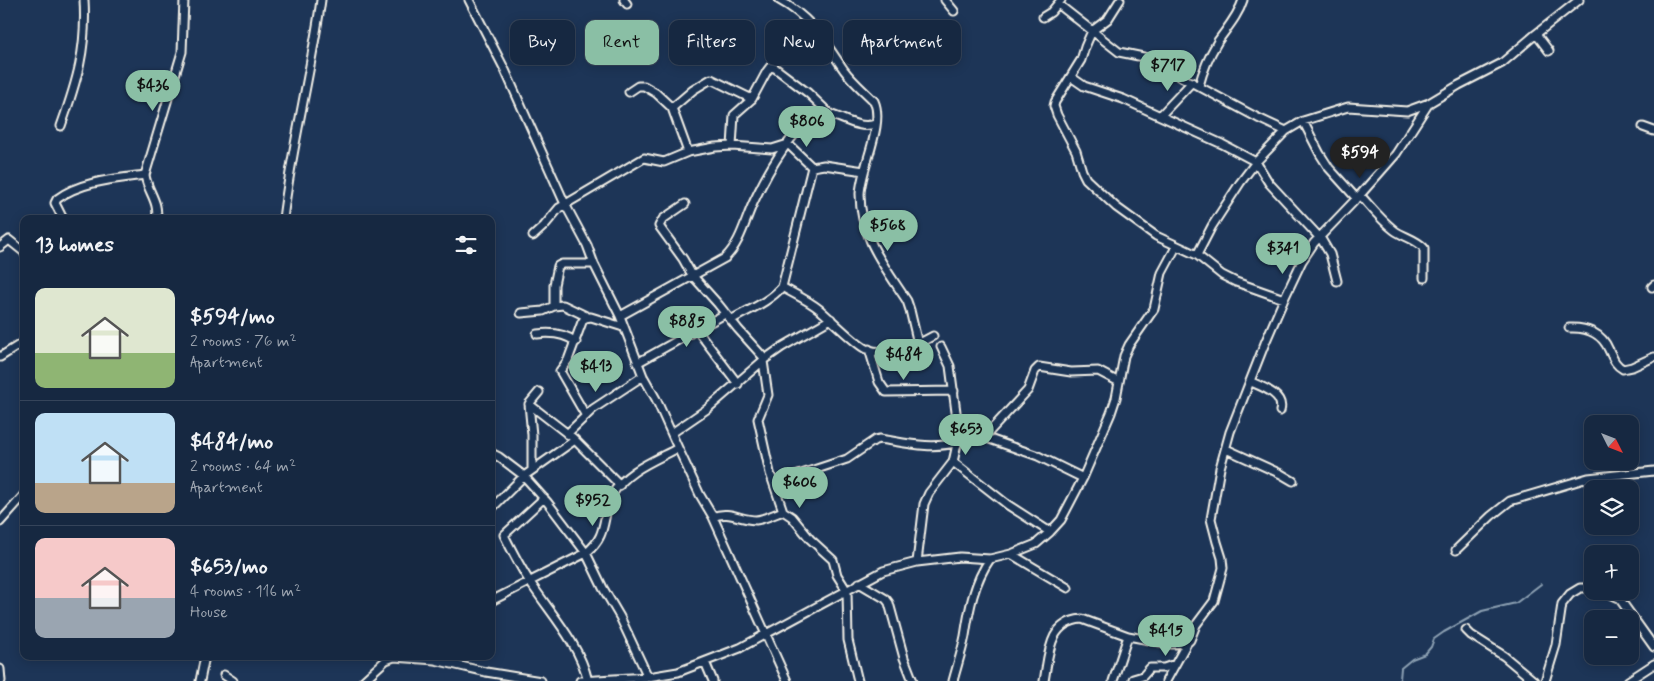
<!DOCTYPE html>
<html lang="en">
<head>
<meta charset="utf-8">
<style>
	:root { --surface:#162841; --page:#1f3048; --text:#f1f3f6; --muted:#9ea6b1; --line:#35445a; --accent:#8abfa5 }
	body { margin:0; font-family:Mynerve,sans-serif; background:var(--page); color:var(--text); height:100vh; display:flex; flex-direction:column; font-size:19px; white-space:nowrap }
	* { box-sizing:border-box; margin:0 }
	p { font-size:16px; color:var(--muted) }
	.icon { flex:none; width:28px; height:28px; fill:none; stroke:currentColor; stroke-width:2; stroke-linecap:round; stroke-linejoin:round }
	.map { position:relative; flex:1; overflow:hidden }
	.sheet { position:absolute; left:20px; top:215px; width:475px; height:445px; display:flex; flex-direction:column; background:var(--surface); border-radius:10px; box-shadow:0 2px 12px #0003,0 0 0 1px var(--line) }
	.sheet>* { flex:none }
	.hud { position:absolute; left:510px; top:20px; width:475px; height:45px; display:flex; gap:10px }
	.needle { width:32px; rotate:132deg }
	.controls { position:absolute; left:1584px; top:415px; display:grid; gap:10px }
	.controls a { display:grid; place-items:center; width:55px; height:55px; border-radius:10px; background:var(--surface); box-shadow:0 2px 12px #0003,0 0 0 1px var(--line); font-size:25px }
	.price { position:absolute; translate:-50% -42px; padding:0 11px; border-radius:18px; background:var(--accent); color:#111; font-size:16px; line-height:32px; filter:drop-shadow(0 1px 2px #0008) }
	.price::after { content:''; position:absolute; left:50%; top:30px; width:15px; height:11px; margin-left:-8px; background:inherit; clip-path:polygon(0 0,100% 0,50% 100%) }
	.price.selected { background:#222; color:#fff }
	ul { padding:0; list-style:none }
	li { display:flex; align-items:center; gap:15px; height:125px; padding:0 15px }
	li+li { border-top:1px solid var(--line) }
	li span { display:grid; place-items:center; flex:none; width:140px; height:100px; border-radius:10px; color:#555 }
	li>.icon { margin-inline-start:auto }
	span .icon { width:60px; height:60px; fill:#fffc; stroke-width:1 }
	li b { font-size:21px }
	h2 { display:flex; justify-content:space-between; align-items:center; height:60px; padding:0 15px; font-size:21px }
	.pill { padding:0 18px; border-radius:10px; background:var(--surface); box-shadow:0 2px 12px #0003,0 0 0 1px var(--line); font-size:18px; line-height:45px }
	.pill.selected { background:var(--accent); color:#111 }
	.map>svg:first-child { display:block }
	.lines { fill:none; stroke-linecap:round; stroke-linejoin:round }
	.stream { stroke:#8da1b3; stroke-width:2 }
	.minor-casing { stroke:#f4f1e8; stroke-width:11 }
	.minor { stroke:#1d3557; stroke-width:7 }
</style>
</head>
<body>
<div class="map">
<svg width="1654" height="681" viewBox="0 0 1654 681">
	<rect width="100%" height="100%" fill="#1d3557"/>
	<filter id="ink" filterUnits="userSpaceOnUse"><feTurbulence type="fractalNoise" baseFrequency=".02" numOctaves="2"/><feDisplacementMap in="SourceGraphic" scale="10" xChannelSelector="R" yChannelSelector="G"/><feConvolveMatrix kernelMatrix="1 2 1 2 8 2 1 2 1" color-interpolation-filters="sRGB"/></filter>
	<g filter="url(#ink)">
		<g class="lines">
			<path class="stream" d="M1398,681L1400,679L1401,668L1412,659L1425,654L1431,647L1434,639L1444,632L1482,611L1516,603L1541,584"/>
			<g class="minor-casing">
				<path id="minor" d="M469,0L505,70L565,204L587,245L594,264L620,316L643,376L656,399L678,448L700,495L713,517L787,681
					M624,0L627,4
					M779,0C812,18 824,41 844,70C852,81 864,91 874,101C885,125 861,167 860,194C860,237 885,267 907,301L910,310L918,344
					M945,0L954,11
					M1120,0L1108,19L1092,31L1085,47L1081,60L1055,102L1054,106L1057,115L1076,151L1082,171L1086,179L1116,207L1156,236L1197,255L1222,275L1236,282L1284,299
					M1058,4L1119,52L1153,59L1183,78L1258,118L1286,131
					M1043,17L1051,12L1061,0
					M1536,34L1549,51
					M1071,77L1084,86L1123,99L1222,144L1256,162L1269,183L1320,238
					M1199,86C1203,70 1209,56 1218,41C1227,28 1238,16 1243,0
					M629,92L638,86H644L656,93L672,108L688,152
					M672,108L693,90L711,79L752,99
					M1160,116L1192,82
					M1303,121L1320,154L1329,168L1357,199
					M61,126C77,81 87,49 84,0
					M1643,127L1654,131
					M732,146L734,115L752,99L767,71L770,67L775,68L808,93L829,113
					M1360,195C1371,207 1381,220 1394,230C1403,237 1416,239 1424,248V278
					M685,204L663,219L659,226L683,259L692,275L718,304L738,329L765,359
					M63,219L55,203L57,199C81,181 116,179 145,175
					M156,219C160,202 147,191 145,175L182,52L184,0
					M283,219C292,145 311,73 321,0
					M533,236L544,226L559,208L644,158L664,162L688,152L715,147L732,146L772,149L788,144L812,167
					M1320,237L1330,254L1337,281
					M0,247L9,240L24,252
					M1197,255L1212,226L1240,183L1256,162L1286,131L1303,121L1348,107L1407,111L1429,103L1459,85L1502,63L1536,34L1579,0
					M782,287C794,294 808,300 819,309C830,318 855,344 866,349C888,357 915,346 933,336
					M1652,287L1654,285
					M554,306V285L558,266L562,264H594
					M521,313L543,311L554,306L563,305L588,317
					M620,316L725,258C742,241 745,219 755,199C769,169 789,136 815,113C836,110 854,131 875,124
					M731,320C748,310 769,302 782,287L812,167L824,165L864,171
					M1569,328C1586,327 1602,333 1609,350C1613,358 1615,365 1623,369L1632,367L1654,357
					M697,330L738,384
					M537,334C551,332 564,333 576,342
					M869,349L879,382L886,392L954,391
					M0,357L24,342
					M763,361L768,395L758,419L770,473L783,511
					M637,363L725,314
					M1251,382C1263,387 1285,395 1280,411
					M529,404L573,438L620,485
					M586,416L560,371L568,360L582,322L585,318L591,317L623,327
					M959,431L978,435L989,432L1028,390L1035,371L1039,367L1071,372L1098,371L1119,382
					M672,433L707,409L765,359L782,347L831,319
					M567,434L593,409L643,376
					M978,435L1038,456L1083,478
					M1226,449L1281,474L1293,481
					M491,453L499,457L524,476L548,503L586,553L603,588L620,617L648,677
					M953,462L1008,505L1050,532
					M532,470V435L529,404L539,392
					M774,483L847,459L875,440L880,439C906,443 932,450 958,442
					M544,498L504,535C512,551 520,567 530,582C551,614 579,643 588,681
					M491,509L524,476L575,440
					M713,517C728,510 741,520 756,520C765,519 775,514 783,511L792,517L810,539L833,560L837,575L847,591L848,640L858,681
					M0,522L24,495
					M1456,550L1491,516L1510,501L1588,478L1654,471
					M1011,554L1068,588
					M917,562L924,504L929,493L953,462L959,435L950,366L941,347
					M859,583L886,599L889,603L904,658L913,681
					M1604,591L1619,598L1654,647
					M491,601L586,553C609,535 601,517 612,495C625,471 656,460 678,448
					M1466,630L1471,635L1504,656L1534,681
					M705,662L713,681
					M0,669L1,681
					M224,675L233,681
					M1133,679L1143,676L1150,668H1164L1175,664
					M200,681L205,656
					M363,681L386,660L394,657L435,660L486,672L541,681
					M580,681L648,677L678,672L740,648L883,571L917,562L960,557L990,559L1011,554L1036,544L1050,532L1061,520L1083,478L1111,413L1116,398L1124,356L1129,345L1154,309L1162,273L1176,247
					M953,681C957,666 962,651 965,636C969,609 974,582 990,559
					M1044,681C1049,655 1048,622 1082,619L1128,636L1171,644L1187,643L1190,640L1196,625L1214,601L1223,568L1222,558L1217,542L1211,519L1220,468L1230,432L1265,343L1284,299L1302,261L1314,243L1360,195L1396,154L1429,103
					M1113,681L1128,636
					M1166,681L1187,643
					M1545,681L1556,645L1562,604L1570,594L1580,588H1592
					M1628,681L1654,664"/>
			</g>
			<use href="#minor" class="minor"/>
		</g>
	</g>
</svg>
<div class="controls">
<a><svg class="needle" viewBox="-14 -14 28 28"><path d="M0-13l5 13h-10z" fill="#e53935"/><path d="M0 13l5-13h-10z" fill="#9ea6b1"/></svg></a>
<a><svg class="icon" aria-label="layers" viewBox="0 0 24 24"><path d="M12 4l9 5-9 5-9-5zM3 14l9 5 9-5"/></svg></a>
<a>+</a>
<a>−</a>
</div>
<b class="price" style="left:1168px;top:92px">$717</b>
<b class="price" style="left:153px;top:112px">$436</b>
<b class="price" style="left:807px;top:148px">$806</b>
<b class="price selected" style="left:1360px;top:179px">$594</b>
<b class="price" style="left:888px;top:252px">$568</b>
<b class="price" style="left:1283px;top:275px">$341</b>
<b class="price" style="left:687px;top:348px">$885</b>
<b class="price" style="left:904px;top:381px">$484</b>
<b class="price" style="left:596px;top:393px">$413</b>
<b class="price" style="left:966px;top:456px">$653</b>
<b class="price" style="left:800px;top:509px">$606</b>
<b class="price" style="left:593px;top:527px">$952</b>
<b class="price" style="left:1166px;top:657px">$415</b>
<div class="hud">
<a class="pill">Buy</a>
<a class="pill selected">Rent</a>
<a class="pill">Filters</a>
<a class="pill">New</a>
<a class="pill">Apartment</a>
</div>
<section class="sheet">
<h2>13 homes<svg class="icon" aria-label="filters" viewBox="0 0 24 24"><path d="M4 7h16M4 17h16"/><circle cx="9" cy="7" r="2"/><circle cx="15" cy="17" r="2"/></svg></h2>
<ul>
<li><span style="background:linear-gradient(#dfe7d0 65%,#8fb573 0)"><svg class="icon" aria-label="home" viewBox="0 0 24 24"><path d="M3 11l9-7 9 7M6 9v11h12V9"/></svg></span><div><b>$594/mo</b><p>2 rooms · 76 m²</p><p>Apartment</p></div></li>
<li><span style="background:linear-gradient(#bfe0f5 70%,#b9a48a 0)"><svg class="icon" aria-label="home" viewBox="0 0 24 24"><path d="M3 11l9-7 9 7M6 9v11h12V9"/></svg></span><div><b>$484/mo</b><p>2 rooms · 64 m²</p><p>Apartment</p></div></li>
<li><span style="background:linear-gradient(#f6c9c9 60%,#9aa5b1 0)"><svg class="icon" aria-label="home" viewBox="0 0 24 24"><path d="M3 11l9-7 9 7M6 9v11h12V9"/></svg></span><div><b>$653/mo</b><p>4 rooms · 116 m²</p><p>House</p></div></li>
</ul>
</section>
</div>
</body>
</html>
